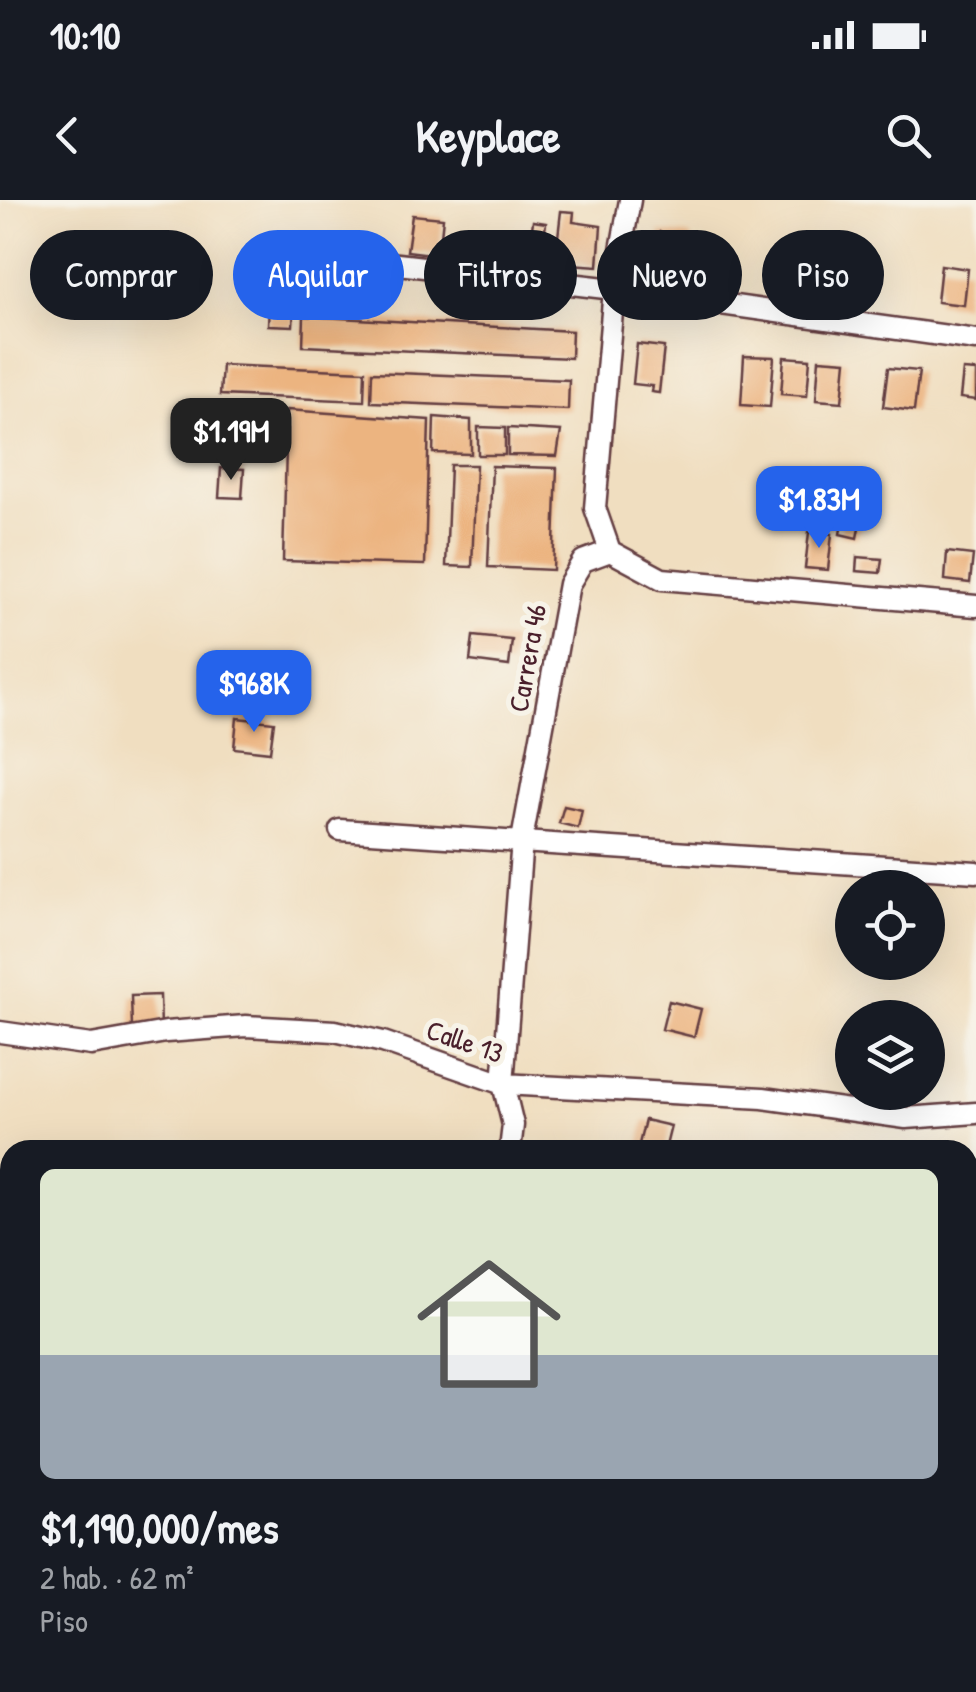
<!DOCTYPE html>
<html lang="es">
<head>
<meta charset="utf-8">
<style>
	:root { --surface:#171b24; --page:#20242c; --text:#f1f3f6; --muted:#9ea1a6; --accent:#2563eb }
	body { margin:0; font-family:"Patrick Hand",sans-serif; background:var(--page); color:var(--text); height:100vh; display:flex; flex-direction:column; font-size:38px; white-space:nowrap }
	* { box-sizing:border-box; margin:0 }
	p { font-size:32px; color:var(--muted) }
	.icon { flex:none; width:55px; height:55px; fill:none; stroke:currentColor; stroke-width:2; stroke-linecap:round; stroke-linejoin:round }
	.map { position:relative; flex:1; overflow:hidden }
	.side { position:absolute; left:0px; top:940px; width:978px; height:552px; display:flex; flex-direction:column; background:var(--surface); border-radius:30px 30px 0 0; box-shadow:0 10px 40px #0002 }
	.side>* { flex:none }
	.banner { position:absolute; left:30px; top:30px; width:918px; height:90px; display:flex; gap:20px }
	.tools { position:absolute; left:835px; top:670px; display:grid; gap:20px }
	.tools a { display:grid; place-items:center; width:110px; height:110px; border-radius:50%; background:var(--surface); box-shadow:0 10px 40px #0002; font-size:50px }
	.price { position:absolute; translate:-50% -85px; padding:0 22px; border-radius:20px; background:var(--accent); color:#fff; font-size:32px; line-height:65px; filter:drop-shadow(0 2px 5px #0008) }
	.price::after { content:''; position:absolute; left:50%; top:60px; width:30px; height:22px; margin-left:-15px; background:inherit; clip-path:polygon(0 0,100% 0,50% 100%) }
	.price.selected { background:#222; color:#fff }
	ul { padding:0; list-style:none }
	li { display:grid; align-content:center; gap:20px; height:530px; padding:0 40px }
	li span { display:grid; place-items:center; height:310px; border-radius:15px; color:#555 }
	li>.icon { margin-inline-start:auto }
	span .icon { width:180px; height:180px; fill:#fffc; stroke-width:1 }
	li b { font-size:42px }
	.chip { padding:0 35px; border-radius:45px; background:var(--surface); box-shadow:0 10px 40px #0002; font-size:35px; line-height:90px }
	.chip.selected { background:var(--accent); color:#fff }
	.status { display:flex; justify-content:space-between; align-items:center; height:70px; padding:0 50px; background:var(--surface); direction:ltr }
	.status svg { height:28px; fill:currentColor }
	header { display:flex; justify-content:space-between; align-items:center; height:130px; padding:0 40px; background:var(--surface); font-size:45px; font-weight:700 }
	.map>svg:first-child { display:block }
	.building { fill:#ecb480 }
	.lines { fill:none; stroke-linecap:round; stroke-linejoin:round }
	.street-casing { stroke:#633c41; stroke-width:25 }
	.street { stroke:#fff; stroke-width:20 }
	.labels { text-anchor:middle; stroke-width:10; stroke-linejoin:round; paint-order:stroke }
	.street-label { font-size:28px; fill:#4a1f2b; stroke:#f7f3e8 }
</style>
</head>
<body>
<div class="status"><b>10:10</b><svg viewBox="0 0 49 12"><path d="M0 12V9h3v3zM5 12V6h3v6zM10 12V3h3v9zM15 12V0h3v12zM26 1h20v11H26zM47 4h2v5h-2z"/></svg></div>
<header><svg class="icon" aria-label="back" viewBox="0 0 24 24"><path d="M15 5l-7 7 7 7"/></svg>Keyplace<svg class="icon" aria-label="search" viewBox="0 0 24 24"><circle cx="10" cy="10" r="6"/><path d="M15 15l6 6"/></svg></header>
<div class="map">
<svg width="976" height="1492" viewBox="0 0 976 1492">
	<rect width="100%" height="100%" fill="#f7f3e8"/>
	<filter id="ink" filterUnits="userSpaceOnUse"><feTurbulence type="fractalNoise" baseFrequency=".01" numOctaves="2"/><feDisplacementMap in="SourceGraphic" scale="20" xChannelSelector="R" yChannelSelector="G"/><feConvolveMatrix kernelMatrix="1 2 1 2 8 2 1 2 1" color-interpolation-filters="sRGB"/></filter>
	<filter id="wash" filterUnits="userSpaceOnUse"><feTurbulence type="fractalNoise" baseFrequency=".0048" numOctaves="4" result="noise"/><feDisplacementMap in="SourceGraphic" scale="40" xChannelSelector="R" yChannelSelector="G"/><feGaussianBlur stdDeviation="2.25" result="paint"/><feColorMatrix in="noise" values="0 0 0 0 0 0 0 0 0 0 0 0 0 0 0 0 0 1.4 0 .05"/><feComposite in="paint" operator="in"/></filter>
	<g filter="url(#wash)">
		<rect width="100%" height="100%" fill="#f0dec0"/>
		<g id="blocks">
			<path class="building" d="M561,11L574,12L573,22L601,26L598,66L555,63Z
				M412,15L443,18L439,55L407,51Z
				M533,21L546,23L541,61L528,59Z
				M660,32L691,36L685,81L654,77Z
				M941,65L968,69L964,105L937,102Z
				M834,71L856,75L852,103L831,101Z
				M269,105L294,107L293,126L268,125Z
				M304,116L572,131L571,158L303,146Z
				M637,144L664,147L659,193L651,192L652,186L633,184Z
				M744,156L774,157L770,207L741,205Z
				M784,157L810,159L807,196L781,194Z
				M819,159L846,161L842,202L816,200Z
				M222,165L365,171L364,201L220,195Z
				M888,168L919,171L914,211L883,207Z
				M963,170L976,171V200L960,198Z
				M372,172L569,180L568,210L371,202Z
				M287,210L429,220L425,365L283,361Z
				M434,217L471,220V254L433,253Z
				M478,227L505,228V255H478Z
				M508,228L561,231L557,256L508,255Z
				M450,265H476L472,367L446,366Z
				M492,266L557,268L553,370L488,367Z
				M221,268L244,269L242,298L219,297Z
				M845,308L862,312L857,338L840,334Z
				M809,332L832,334L828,370L805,368Z
				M947,352L973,355L970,383L945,380Z
				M857,357L882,359L880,373L856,371Z
				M473,436L512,440L509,466L470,461Z
				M237,518L274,522L270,552L234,548Z
				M564,606L582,610L578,628L559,623Z
				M160,795L161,827L132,828L131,796Z
				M669,801L701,809L694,837L662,829Z
				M645,920L671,926L665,950L638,948Z"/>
		</g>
	</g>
	<g filter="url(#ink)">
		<use href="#blocks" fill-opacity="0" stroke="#633c41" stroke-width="2.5"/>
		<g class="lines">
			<g class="street-casing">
				<path id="street" d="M363,60L614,89L976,140
					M610,351L662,379L976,406
					M610,351L595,308L614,89L630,0
					M340,630L976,672
					M0,832L91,845L166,832L246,826L335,831L383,842L503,884L763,898L906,918L976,913
					M510,950L513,925L503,884L522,640L569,384L583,361L610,351
					M968,1237L976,1239
					M968,1279L976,1280
					M0,1392L10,1387"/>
			</g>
			<use href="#street" class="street"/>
		</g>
	</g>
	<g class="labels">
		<g class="street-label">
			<text transform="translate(527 458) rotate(-80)" y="10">Carrera 46</text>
			<text transform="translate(465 841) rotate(19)" y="10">Calle 13</text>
		</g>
	</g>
</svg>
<div class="tools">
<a><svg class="icon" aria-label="locate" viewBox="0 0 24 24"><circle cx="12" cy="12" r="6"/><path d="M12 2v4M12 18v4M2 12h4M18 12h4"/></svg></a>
<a><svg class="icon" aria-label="layers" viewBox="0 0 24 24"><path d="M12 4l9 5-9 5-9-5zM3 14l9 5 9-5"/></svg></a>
</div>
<b class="price selected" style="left:231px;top:283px">$1.19M</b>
<b class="price" style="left:819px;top:351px">$1.83M</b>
<b class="price" style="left:254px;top:535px">$968K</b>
<div class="banner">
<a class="chip">Comprar</a>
<a class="chip selected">Alquilar</a>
<a class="chip">Filtros</a>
<a class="chip">Nuevo</a>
<a class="chip">Piso</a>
</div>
<section class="side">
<ul>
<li><span style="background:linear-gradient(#dfe7d0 60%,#9aa5b1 0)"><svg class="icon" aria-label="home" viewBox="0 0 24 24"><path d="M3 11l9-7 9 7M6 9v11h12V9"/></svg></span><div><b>$1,190,000/mes</b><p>2 hab. · 62 m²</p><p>Piso</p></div></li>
</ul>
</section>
</div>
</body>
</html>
